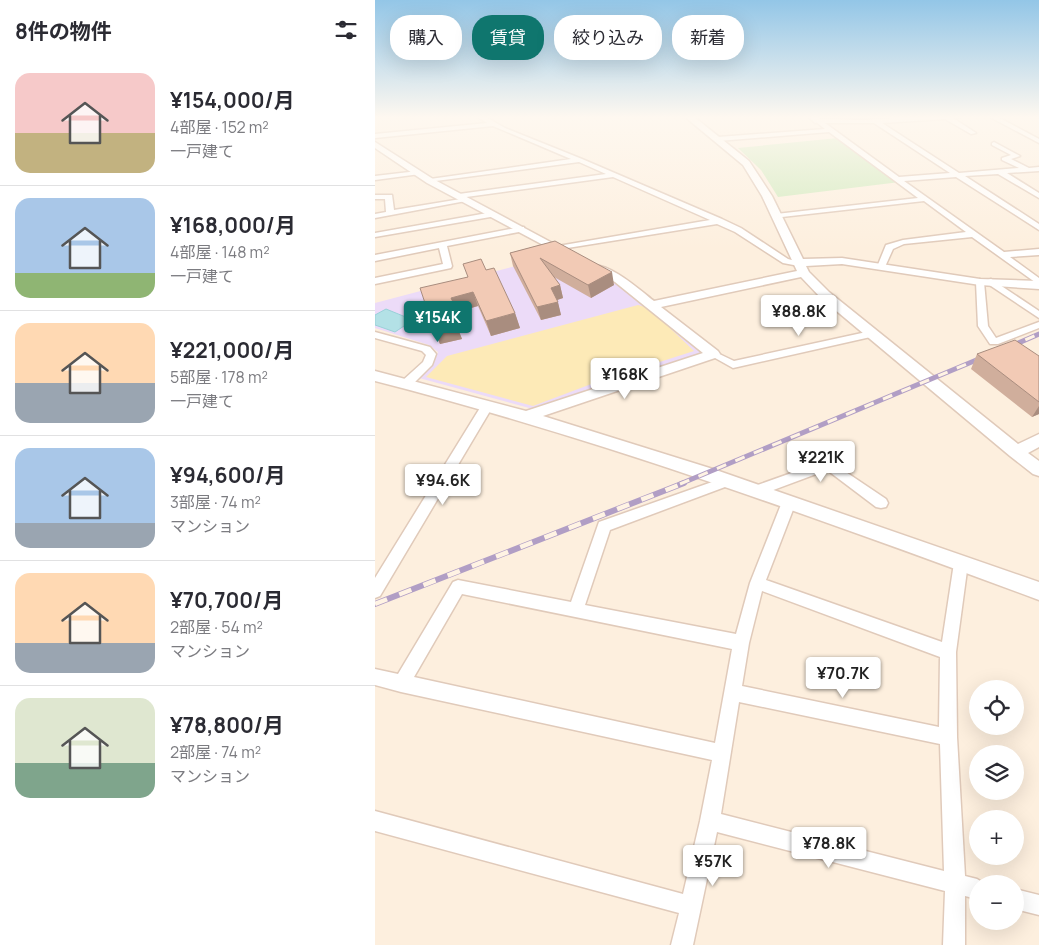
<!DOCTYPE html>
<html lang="ja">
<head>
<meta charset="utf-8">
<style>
	:root { --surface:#fff; --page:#f7f7f7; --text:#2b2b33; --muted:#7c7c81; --line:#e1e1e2; --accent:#0f766e }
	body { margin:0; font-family:Manrope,"Noto Sans JP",sans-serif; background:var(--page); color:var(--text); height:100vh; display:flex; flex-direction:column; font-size:19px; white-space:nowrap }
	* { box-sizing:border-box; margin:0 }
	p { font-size:16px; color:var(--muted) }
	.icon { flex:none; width:28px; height:28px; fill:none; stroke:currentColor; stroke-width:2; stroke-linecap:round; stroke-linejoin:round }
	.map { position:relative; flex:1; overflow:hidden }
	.drawer { display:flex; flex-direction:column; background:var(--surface); width:375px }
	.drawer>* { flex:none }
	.banner { position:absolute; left:15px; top:15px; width:475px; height:45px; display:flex; gap:10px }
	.buttons { position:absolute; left:594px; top:680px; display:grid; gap:10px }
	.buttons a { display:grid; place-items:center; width:55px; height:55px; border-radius:50%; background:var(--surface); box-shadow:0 5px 20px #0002; font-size:25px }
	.price { position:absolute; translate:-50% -42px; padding:0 11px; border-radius:5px; background:#fff; color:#222; font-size:16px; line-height:32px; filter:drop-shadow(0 1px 2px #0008) }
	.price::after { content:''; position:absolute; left:50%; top:30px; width:15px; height:11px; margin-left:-8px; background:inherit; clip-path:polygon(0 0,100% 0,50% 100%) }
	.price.on { background:var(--accent); color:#fff }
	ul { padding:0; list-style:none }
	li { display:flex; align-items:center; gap:15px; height:125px; padding:0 15px }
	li+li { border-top:1px solid var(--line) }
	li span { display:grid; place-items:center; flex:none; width:140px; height:100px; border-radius:15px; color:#555 }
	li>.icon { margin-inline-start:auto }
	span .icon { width:60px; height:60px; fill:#fffc; stroke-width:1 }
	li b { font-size:21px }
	h2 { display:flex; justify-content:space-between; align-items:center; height:60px; padding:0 15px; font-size:21px }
	.pill { padding:0 18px; border-radius:20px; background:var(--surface); box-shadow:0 5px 20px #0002; font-size:18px; line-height:45px }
	.pill.on { background:var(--accent); color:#fff }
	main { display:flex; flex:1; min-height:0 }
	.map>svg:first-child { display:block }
	.education { fill:#ecdbf8 }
	.green { fill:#d1eabd }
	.sand { fill:#fdeab7 }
	.water { fill:#b3e1e6; stroke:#99d1d8 }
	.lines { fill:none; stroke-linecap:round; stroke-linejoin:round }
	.minor-casing { stroke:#e0caba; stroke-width:3 }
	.tertiary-casing { stroke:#e0caba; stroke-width:3 }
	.minor { fill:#fff; fill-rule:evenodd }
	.tertiary { fill:#fff; fill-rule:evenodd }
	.rail-far1-casing { stroke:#b19ec5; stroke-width:5 }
	.rail-casing { stroke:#b19ec5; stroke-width:6 }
	.rail-far1 { stroke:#fff3e4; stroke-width:3; stroke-dasharray:10; stroke-linecap:butt }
	.rail { stroke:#fff3e4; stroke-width:4.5; stroke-dasharray:13; stroke-linecap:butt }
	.wall { fill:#d0ae9c }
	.shaded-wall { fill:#a98d7f }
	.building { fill:#f2cab5; stroke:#a98d7f }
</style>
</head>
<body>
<main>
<section class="drawer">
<h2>8件の物件<svg class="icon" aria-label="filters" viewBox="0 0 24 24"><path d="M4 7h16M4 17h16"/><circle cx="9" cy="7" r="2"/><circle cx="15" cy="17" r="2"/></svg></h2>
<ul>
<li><span style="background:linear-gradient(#f6c9c9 60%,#c2b280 0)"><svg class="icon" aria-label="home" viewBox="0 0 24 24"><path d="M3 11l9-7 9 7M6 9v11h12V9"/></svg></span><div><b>¥154,000/月</b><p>4部屋 · 152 m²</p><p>一戸建て</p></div></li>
<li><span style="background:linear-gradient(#a9c7e8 75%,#8fb573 0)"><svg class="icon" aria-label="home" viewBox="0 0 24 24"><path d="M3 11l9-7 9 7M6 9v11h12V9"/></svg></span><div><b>¥168,000/月</b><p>4部屋 · 148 m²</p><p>一戸建て</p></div></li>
<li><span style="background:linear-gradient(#ffd9b3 60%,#9aa5b1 0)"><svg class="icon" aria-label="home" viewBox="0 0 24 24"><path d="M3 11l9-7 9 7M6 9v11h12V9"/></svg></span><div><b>¥221,000/月</b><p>5部屋 · 178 m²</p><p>一戸建て</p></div></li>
<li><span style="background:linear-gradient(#a9c7e8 75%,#9aa5b1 0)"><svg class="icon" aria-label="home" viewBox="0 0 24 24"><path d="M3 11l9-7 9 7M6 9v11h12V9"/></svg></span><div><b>¥94,600/月</b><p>3部屋 · 74 m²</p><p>マンション</p></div></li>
<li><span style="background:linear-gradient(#ffd9b3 70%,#9aa5b1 0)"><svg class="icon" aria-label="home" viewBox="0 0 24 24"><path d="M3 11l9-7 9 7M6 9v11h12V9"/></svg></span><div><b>¥70,700/月</b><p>2部屋 · 54 m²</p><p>マンション</p></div></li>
<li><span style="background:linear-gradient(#dfe7d0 65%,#7fa58c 0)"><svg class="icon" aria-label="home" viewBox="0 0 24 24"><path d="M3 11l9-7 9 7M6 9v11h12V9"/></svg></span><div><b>¥78,800/月</b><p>2部屋 · 74 m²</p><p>マンション</p></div></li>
</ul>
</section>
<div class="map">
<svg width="664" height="945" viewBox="0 0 664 945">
	<rect width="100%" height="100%" fill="#fdefde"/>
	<path class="education" d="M156,262L231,277L278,305L326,353L158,409L44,378L59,362L63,352L54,345L0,328V303Z"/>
	<path class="green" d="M463,138L525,182L403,197L386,170L363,148Z"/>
	<path class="sand" d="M263,305L274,308L319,351L219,383L158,406L51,377L72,356Z"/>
	<path class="water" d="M11,309L38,320L20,332L0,325V315Z"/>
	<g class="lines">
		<g class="minor-casing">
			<path id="minor" d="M101,116H109L130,128L207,159L347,219L366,228L413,259L428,263L424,266L408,263L360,232L342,224L180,250V246H183L335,220L238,177L84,198L80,196L84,194L231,174L204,162L53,182V180L55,179L196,159L118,126L0,138V134L112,123Z
				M555,116H591L578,118L601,133L596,134L570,119L507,123L584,173L644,168L627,160V158L636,155L617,145V143L619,142L645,156L636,159L654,168L664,167V171L632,173L664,193V198L623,174L590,176L664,224V230L581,177L529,181L629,252L664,249V255L635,257L664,278V285L597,237L529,244L518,249L509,269H503L502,267L511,245L528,240L591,232L549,201L398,218V214H401L543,198L454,132L343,141L340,139L343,137L450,129L440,121L443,119L489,120ZM450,123H499L575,173L524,177Z
				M613,116H621L664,139V143Z
				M43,171L45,172V174L0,180V176Z
				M0,195H17L19,210L92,198L96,200L0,218V214L11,212L10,199H0Z
				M118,212L122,214L121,216L0,237V233Z
				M146,227H149V231L72,246L77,266L76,268L0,284V278L68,264L64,248L0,261V255Z
				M605,279L609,282L613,326L621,338L664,322V328L623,344H615L603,326L601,282Z
				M616,279L664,311V318L613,284V280Z
				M496,331L500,332V336L358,368L333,354L338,351L359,361Z
				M0,332L55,347L61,354L57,365L35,387H27L26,384L27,381L48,362L51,355L47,351L0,338Z
				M112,402L118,406L5,596L0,598V578L108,403Z
				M453,460L511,499L513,503L511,507L506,508L501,507L452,470L382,496L377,495L376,491L377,487Z
				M354,476L358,478L360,481L358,484L235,530L210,605L361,634L375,583L407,502L409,498L414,497L419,498L421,502L391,580L567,642L579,563L581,559L586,557L591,559L593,563L581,652L582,737L590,876L602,879L610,884H602V899L590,896V945H568L570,891L342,832L318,945H296L304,913L0,831V811L308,894L325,821L337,760L26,692L0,685V669L23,674L78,582L83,580L196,602L224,522ZM387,591L565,657L564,727L367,686L374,643ZM87,594L357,649L340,743L39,677ZM364,702L565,744L569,871L346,814Z
				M640,889L664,895V915L640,909Z"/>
		</g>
		<g class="tertiary-casing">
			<path id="tertiary" d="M309,116H318L374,161L397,196L428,259L467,258L605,279L664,281V289L605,285L467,264L431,266L434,272L454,292L643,444L664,434V447L653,453L664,461V476L658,474L635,456L446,298L426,277L286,307L343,351L345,354L343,357L168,416L341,470L664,582V600C445,519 226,439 0,381V371L151,411L328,353L240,282L214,268L216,266C233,261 266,291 279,301L422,271L387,196L368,165Z
				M433,116H442L447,121L440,123Z
				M0,142L58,179L196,253L195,255H187L52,183L0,148Z"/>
		</g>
		<use href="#minor" class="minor"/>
		<use href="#tertiary" class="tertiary"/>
		<g class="rail-far1-casing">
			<path id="rail-far1" d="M632,348L664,334
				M305,484L611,356"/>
		</g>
		<g class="rail-casing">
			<path id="rail" d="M0,604L309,483"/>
		</g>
		<use href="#rail-far1" class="rail-far1"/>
		<use href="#rail" class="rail"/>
	</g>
	<path class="wall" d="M180,241L239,285L216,298L179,277L185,285L188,298L182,300L186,315L166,320L138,266L135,253Z
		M111,270L140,313L145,328L116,336L103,306L82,312L86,323L81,324L87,339L65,344L59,330L92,277Z
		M602,354L664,356V414L657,417L596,369Z"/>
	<path class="shaded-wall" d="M237,272L239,285L216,298L213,285Z
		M185,285L188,298L179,301L176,288Z
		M98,292L103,306L82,312L86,323L81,324L75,310L76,298Z
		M183,302L186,315L166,320L162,307Z
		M140,313L145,328L116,336L111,321Z
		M81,324L87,339L65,344L59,330Z
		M664,406V414L657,417Z"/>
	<path class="building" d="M180,241L237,272L213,285L165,258L185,285L176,288L183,302L162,307L135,253Z
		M106,259L111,270L119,268L140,313L111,321L98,292L76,298L81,308L75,310L81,324L59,330L45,288L93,277L88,264Z
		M640,340L664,356V402L602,354Z"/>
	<linearGradient id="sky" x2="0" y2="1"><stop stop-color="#93c6e7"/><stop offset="0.47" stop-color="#fef8f0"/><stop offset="1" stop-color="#fef8f0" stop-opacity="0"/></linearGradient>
	<rect width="664" height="249" fill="url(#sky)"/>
</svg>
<div class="buttons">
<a><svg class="icon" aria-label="locate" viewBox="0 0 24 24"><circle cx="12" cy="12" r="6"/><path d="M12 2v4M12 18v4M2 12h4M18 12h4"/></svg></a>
<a><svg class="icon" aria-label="layers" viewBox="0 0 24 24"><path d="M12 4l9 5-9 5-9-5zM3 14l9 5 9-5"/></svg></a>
<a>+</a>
<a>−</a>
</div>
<b class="price" style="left:424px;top:337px">¥88.8K</b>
<b class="price on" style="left:63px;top:343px">¥154K</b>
<b class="price" style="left:250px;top:400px">¥168K</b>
<b class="price" style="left:446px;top:483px">¥221K</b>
<b class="price" style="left:68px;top:506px">¥94.6K</b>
<b class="price" style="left:468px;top:699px">¥70.7K</b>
<b class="price" style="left:454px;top:869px">¥78.8K</b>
<b class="price" style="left:338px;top:887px">¥57K</b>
<div class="banner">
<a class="pill">購入</a>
<a class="pill on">賃貸</a>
<a class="pill">絞り込み</a>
<a class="pill">新着</a>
</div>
</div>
</main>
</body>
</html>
